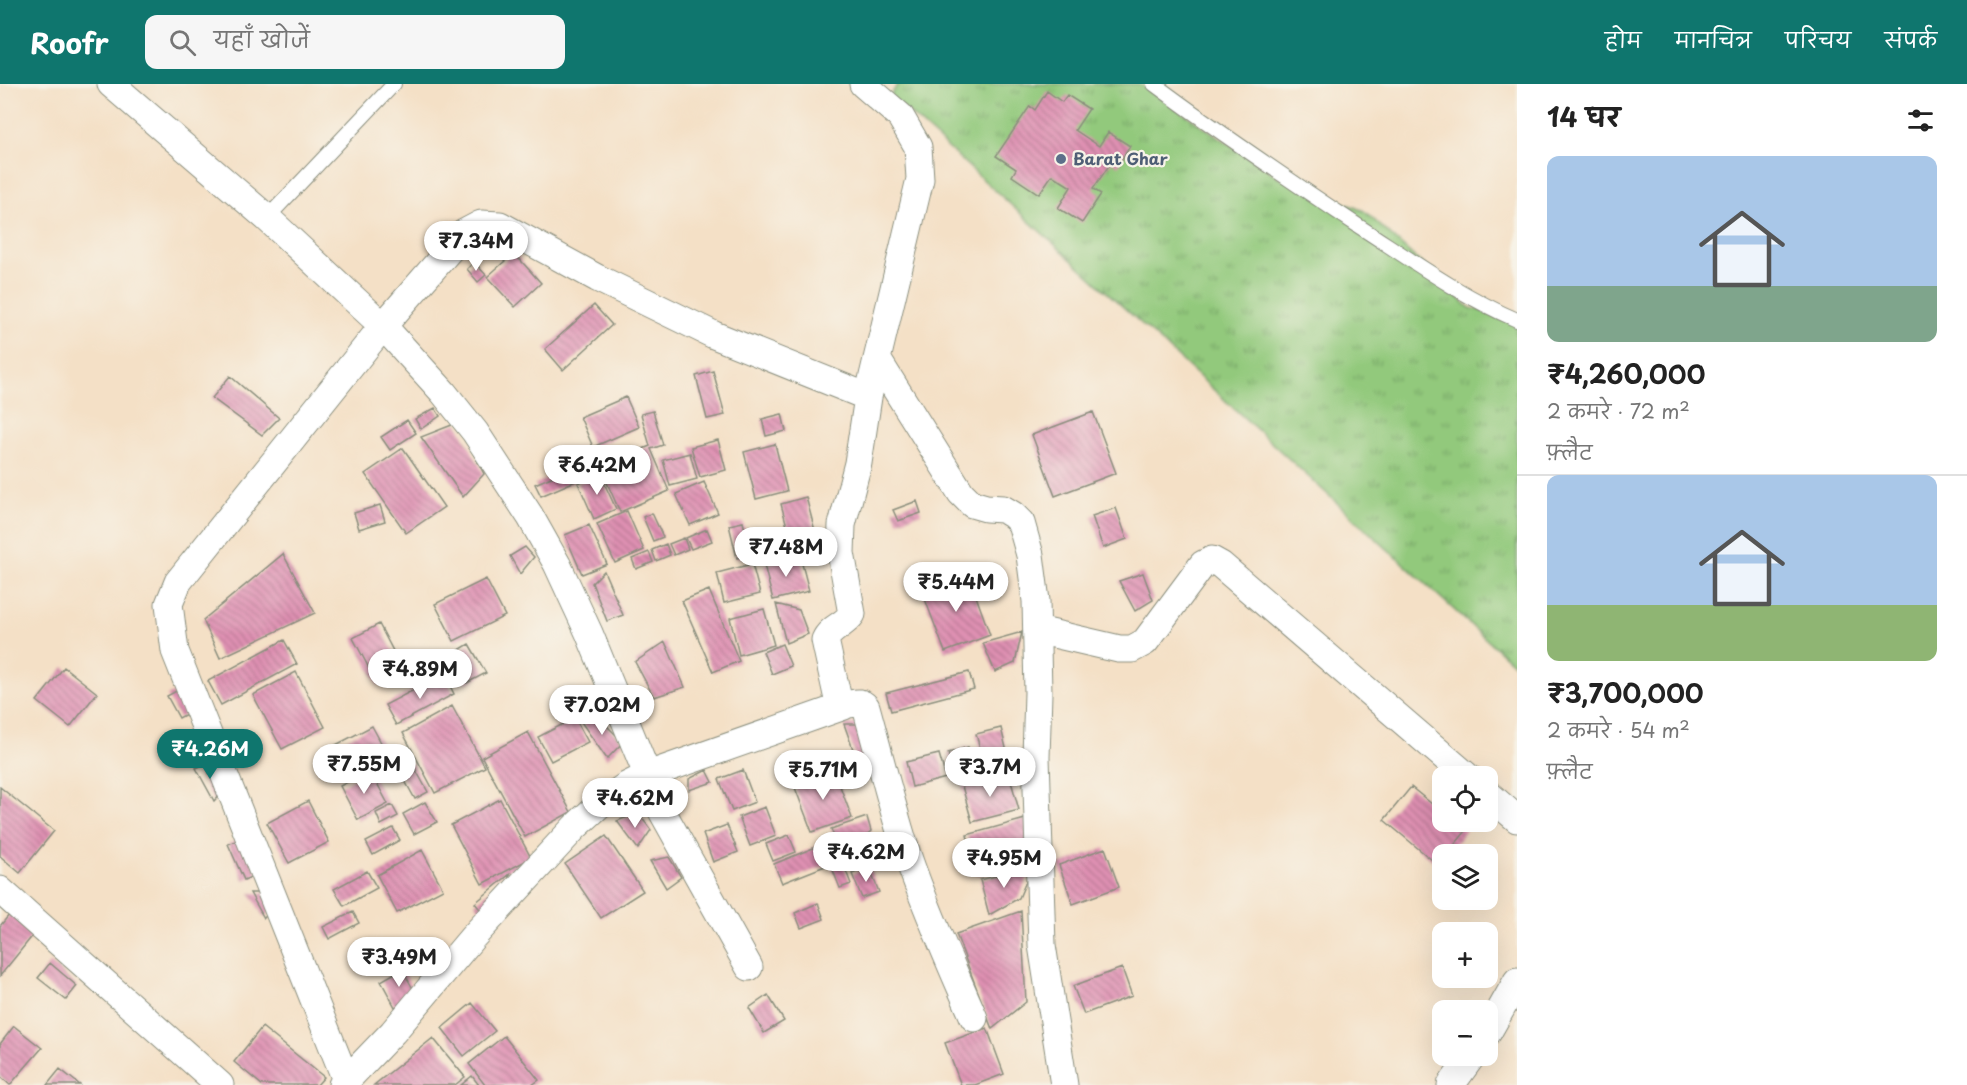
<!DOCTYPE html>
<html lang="hi">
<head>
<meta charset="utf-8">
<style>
	:root { --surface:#fff; --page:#f6f6f6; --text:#222; --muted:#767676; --line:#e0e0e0; --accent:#0f766e }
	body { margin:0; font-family:"Playpen Sans","Playpen Sans Deva",sans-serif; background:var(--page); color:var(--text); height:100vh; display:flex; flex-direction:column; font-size:22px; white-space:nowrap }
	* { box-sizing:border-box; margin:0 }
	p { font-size:20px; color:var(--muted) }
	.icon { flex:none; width:33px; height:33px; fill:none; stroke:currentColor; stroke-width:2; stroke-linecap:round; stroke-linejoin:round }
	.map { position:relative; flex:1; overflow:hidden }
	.details { display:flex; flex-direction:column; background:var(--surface); width:450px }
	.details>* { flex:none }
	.tools { position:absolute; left:1432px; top:682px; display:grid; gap:12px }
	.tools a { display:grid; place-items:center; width:66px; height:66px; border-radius:12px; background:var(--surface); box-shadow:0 6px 24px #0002; font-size:30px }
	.price { position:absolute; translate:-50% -51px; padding:0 14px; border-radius:21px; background:#fff; color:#222; font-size:20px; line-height:39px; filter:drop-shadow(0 2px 3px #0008) }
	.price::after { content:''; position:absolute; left:50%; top:36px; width:18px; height:14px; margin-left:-9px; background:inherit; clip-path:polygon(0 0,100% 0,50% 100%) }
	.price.current { background:var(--accent); color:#fff }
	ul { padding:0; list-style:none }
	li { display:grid; align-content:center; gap:12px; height:318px; padding:0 30px }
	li+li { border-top:2px solid var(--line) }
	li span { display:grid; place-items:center; height:186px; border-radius:12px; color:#555 }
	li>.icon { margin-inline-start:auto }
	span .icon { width:108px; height:108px; fill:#fffc; stroke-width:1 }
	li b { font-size:26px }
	h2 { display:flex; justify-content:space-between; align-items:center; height:72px; padding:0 30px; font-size:26px }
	header { display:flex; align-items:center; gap:36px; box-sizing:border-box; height:84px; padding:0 30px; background:var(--accent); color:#fff }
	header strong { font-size:28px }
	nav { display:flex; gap:33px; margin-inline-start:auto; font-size:21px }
	.search { width:420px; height:54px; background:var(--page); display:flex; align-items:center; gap:15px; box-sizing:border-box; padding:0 21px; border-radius:12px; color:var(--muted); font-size:22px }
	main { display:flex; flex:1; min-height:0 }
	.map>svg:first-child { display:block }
	.grass { fill:url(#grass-tufts); stroke:#588358; stroke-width:1.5 }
	.building { fill:url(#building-back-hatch) }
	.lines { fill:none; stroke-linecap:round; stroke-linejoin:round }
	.service-casing { stroke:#8a8e7d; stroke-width:16 }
	.minor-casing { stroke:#8a8e7d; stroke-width:29 }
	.service { stroke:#fff; stroke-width:14 }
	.minor { stroke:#fff; stroke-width:27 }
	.service-dot { fill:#5c6f8a; stroke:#f7f3e8; stroke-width:2 }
	.labels { text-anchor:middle; stroke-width:4.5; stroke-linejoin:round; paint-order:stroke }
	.service-label { font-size:16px; font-weight:bold; fill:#4e5e75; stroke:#f7f3e8; text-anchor:start }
</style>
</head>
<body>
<header>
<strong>Roofr</strong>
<div class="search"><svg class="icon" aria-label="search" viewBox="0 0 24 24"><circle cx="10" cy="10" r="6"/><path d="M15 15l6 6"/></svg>यहाँ खोजें</div>
<nav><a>होम</a><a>मानचित्र</a><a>परिचय</a><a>संपर्क</a></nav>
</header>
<main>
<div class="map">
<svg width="1517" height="1001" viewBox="0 0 1517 1001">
	<defs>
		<pattern id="grass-tufts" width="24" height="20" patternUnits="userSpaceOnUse" patternTransform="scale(1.5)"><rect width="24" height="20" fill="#92c97c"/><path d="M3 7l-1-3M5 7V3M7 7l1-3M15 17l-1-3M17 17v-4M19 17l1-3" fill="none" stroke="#77a466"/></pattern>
		<pattern id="building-back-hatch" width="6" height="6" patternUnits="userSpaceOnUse" patternTransform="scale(1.5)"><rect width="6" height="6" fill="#df90b2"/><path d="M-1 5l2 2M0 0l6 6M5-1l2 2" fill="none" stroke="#b47792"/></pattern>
	</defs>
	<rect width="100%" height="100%" fill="#f7f3e8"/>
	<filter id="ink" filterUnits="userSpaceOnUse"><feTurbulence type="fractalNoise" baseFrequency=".0167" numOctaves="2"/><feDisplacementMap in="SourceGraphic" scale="12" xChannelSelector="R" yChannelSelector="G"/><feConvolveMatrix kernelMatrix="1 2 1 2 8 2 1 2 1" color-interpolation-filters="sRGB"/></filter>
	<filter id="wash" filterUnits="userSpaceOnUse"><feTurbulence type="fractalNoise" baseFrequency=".008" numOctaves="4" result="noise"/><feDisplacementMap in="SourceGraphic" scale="24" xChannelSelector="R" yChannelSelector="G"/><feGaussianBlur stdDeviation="1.35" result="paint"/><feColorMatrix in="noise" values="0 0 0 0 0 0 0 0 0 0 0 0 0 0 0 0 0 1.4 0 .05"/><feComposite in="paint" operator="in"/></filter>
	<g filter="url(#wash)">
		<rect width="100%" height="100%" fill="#f4e0c6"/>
		<path class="grass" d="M898,0H1140L1280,94L1364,127L1470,224L1517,235V583C1307,393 1101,200 890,12Z"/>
		<g id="blocks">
			<path class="building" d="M1047,7L1062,18L1067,11L1089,25L1075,46L1099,62L1108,48L1130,62L1118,82L1112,77L1093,105L1101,110L1082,139L1058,124L1071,103L1052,91L1039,110L1012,92L1016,85L996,72L1030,22L1035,26Z
				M514,169L541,199L515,223L487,193Z
				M474,178L486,191L478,198L467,185Z
				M594,221L612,241L563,286L545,265Z
				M713,287L725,331L707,335L696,292Z
				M230,292L279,334L262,351L212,314Z
				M626,313L639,343L593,363L580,333Z
				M435,324L440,332L421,345L415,335Z
				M653,327L663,361L651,365L669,407L620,428L600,383L650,362L641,330Z
				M1093,328L1116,389L1055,412L1032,351Z
				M782,330L786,347L766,352L762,335Z
				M407,336L416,349L390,366L381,353Z
				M457,339L484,390L463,413L421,353Z
				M718,356L726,386L700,393L691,363Z
				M775,360L787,407L756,415L744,368Z
				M403,364L444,423L406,449L365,390Z
				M690,369L697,395L670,402L663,376Z
				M591,376L596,388L541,412L535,400Z
				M600,390L616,425L594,435L578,399Z
				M704,398L718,429L690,441L676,410Z
				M806,413L819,462L794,468L781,420Z
				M917,417L921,429L898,437L893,426Z
				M380,421L385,437L359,445L354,429Z
				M1116,424L1127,455L1103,464L1092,432Z
				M627,427L644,466L615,479L597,440Z
				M652,429L663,453L653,457L643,433Z
				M743,438L751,470L737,474L729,441Z
				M589,441L607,480L582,490L565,451Z
				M707,445L712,457L691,465L686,454Z
				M684,454L688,465L674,471L669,460Z
				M666,460L670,471L656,477L652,466Z
				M525,463L534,473L520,490L510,472Z
				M649,468L653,478L636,485L632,475Z
				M283,470L315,529L220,574L203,536Z
				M800,472L809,507L773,516L764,481Z
				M752,480L760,510L724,519L717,489Z
				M604,487L623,531L607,537L592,499Z
				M1143,489L1153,516L1135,527L1119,497Z
				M968,490L990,551L945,568L922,507Z
				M486,495L505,532L454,557L435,520Z
				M709,506L739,577L713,588L682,517Z
				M776,520L799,526L808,550L786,559Z
				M764,525L774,561L739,571L730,534Z
				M379,540L404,588L378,601L353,554Z
				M1022,548L1015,579L995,588L983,559Z
				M284,556L297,580L221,621L208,597Z
				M665,558L685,603L654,613L635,578Z
				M469,560L486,589L467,599L451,571Z
				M782,560L791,582L772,590L763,568Z
				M64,583L97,609L70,643L37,617Z
				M296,588L325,643L282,665L253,611Z
				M969,588L974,605L891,627L886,609Z
				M444,590L454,610L396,641L385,621Z
				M180,605L192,627L179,634L167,612Z
				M452,622L485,683L435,709L403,649Z
				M575,634L588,658L551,677L538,653Z
				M579,635H600L623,658L607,675Z
				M844,640H860L872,678L859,682Z
				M372,642L385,666L344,688L330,664Z
				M1001,644L1010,680L986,686L976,650Z
				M528,648L571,728L525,753L482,673Z
				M968,663L975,689L955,694L948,669Z
				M939,670L946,694L912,703L906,678Z
				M211,678L223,707L214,717L196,684Z
				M412,679L428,708L415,715L399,686Z
				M370,686L388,720L358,736L340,702Z
				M707,686L713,698L689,706V695Z
				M743,686L755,718L732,727L719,695Z
				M834,686L852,734L812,748L794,701Z
				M1009,690L1019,726L972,738L962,702Z
				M0,703L54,747L20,789L0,772Z
				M1411,703L1443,729V738H1454L1466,747L1446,771H1443V775L1438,781L1384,736Z
				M500,715L531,774L482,800L451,741Z
				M308,717L329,758L289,779L267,739Z
				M425,718L437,738L414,750L403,730Z
				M392,721L398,732L381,741L376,729Z
				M765,723L776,752L750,762L739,733Z
				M638,729L651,746L638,765L617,737Z
				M867,733L871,747L842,774L831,745Z
				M1025,735L1035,776L978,791L967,751Z
				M727,741L738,768L713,778L703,750Z
				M393,744L400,756L373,771L366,758Z
				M789,751L796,768L773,777L766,760Z
				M606,752L643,807L601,834L565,780Z
				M243,754L258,790L244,796L228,760Z
				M818,762L825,782L782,799L774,780Z
				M1105,764L1119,803L1073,820L1059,781Z
				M422,766L443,805L397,829L377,791Z
				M669,773L681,793L666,804L650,777Z
				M843,779L851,800L840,804L832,784Z
				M869,783L879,808L862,814L852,790Z
				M1032,783L1019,814L989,831L980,796Z
				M367,787L377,804L344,822L334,805Z
				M510,790L504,809L482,828L475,819Z
				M250,809H265L274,824L264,834Z
				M818,819L824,835L801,844L795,829Z
				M14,825L38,845L0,892V842Z
				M1021,827L1026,918L992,945L956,850Z
				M353,828L359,839L329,855L323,843Z
				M431,860L437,882L427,891L414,868Z
				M50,879L77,902L66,916L38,894Z
				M1122,884L1132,912L1084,930L1073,902Z
				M402,885L417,912L395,923L381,897Z
				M768,911L784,937L764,949L749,924Z
				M472,919L495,947L464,972L442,944Z
				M14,942L42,964L10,1001L0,992V960Z
				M262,943L324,993L317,1001H262L234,978Z
				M987,944L1004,990L975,1001H961L945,959Z
				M504,952L539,996L532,1001H485L469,980Z
				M433,954L465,993L455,1001H374Z
				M60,985L80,1001H47Z
				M472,992L479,1001H461Z"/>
		</g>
	</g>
	<g filter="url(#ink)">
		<use href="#blocks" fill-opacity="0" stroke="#8a8e7d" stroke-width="1.5"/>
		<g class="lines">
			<g class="service-casing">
				<path id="service" d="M1154,0C1221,50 1291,97 1360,143C1411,176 1461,212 1517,236
					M267,134L394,0"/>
			</g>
			<g class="minor-casing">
				<path id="minor" d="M111,0L267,134L383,242L443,308L475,348L530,432L557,480L589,549L663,729L749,883
					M863,0L900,32L918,63L920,95L868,313L858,379L842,441L841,469L852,530C845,541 830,544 825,556L839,620C849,623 859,614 866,623C880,673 892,724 908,773C927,828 951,881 974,934
					M877,275L961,409L972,420L986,424L1003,425L1013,431L1021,439L1030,471L1036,517L1038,609L1036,673L1042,861L1064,1001
					M1037,546L1119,565H1132L1145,558L1203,480L1212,476L1221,481L1468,693
					M1488,710L1517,735
					M0,806L220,1001
					M1488,948L1517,897
					M346,996L175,567L169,520L178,498L383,242L464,149L481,140L500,141L597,194L714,251L868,313
					M342,1001L393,948L472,854L575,743L599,721L626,702L648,691L844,622
					M1451,1001L1472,972"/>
			</g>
			<use href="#service" class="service"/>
			<use href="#minor" class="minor"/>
		</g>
	</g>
	<circle class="service-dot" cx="1061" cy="75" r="6"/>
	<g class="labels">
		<g class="service-label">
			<text x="1073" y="81">Barat Ghar</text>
		</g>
	</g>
</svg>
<div class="tools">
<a><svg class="icon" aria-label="locate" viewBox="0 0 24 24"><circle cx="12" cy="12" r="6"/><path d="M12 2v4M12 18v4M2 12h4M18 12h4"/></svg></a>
<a><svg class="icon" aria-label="layers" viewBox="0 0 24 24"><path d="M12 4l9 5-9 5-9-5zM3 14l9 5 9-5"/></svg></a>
<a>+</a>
<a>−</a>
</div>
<b class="price" style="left:476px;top:188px">₹7.34M</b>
<b class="price" style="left:597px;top:412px">₹6.42M</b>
<b class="price" style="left:786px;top:494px">₹7.48M</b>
<b class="price" style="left:956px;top:529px">₹5.44M</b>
<b class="price" style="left:420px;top:616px">₹4.89M</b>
<b class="price" style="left:602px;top:652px">₹7.02M</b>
<b class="price current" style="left:210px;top:696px">₹4.26M</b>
<b class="price" style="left:364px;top:711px">₹7.55M</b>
<b class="price" style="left:990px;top:714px">₹3.7M</b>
<b class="price" style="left:823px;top:717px">₹5.71M</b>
<b class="price" style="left:635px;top:745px">₹4.62M</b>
<b class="price" style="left:866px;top:799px">₹4.62M</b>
<b class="price" style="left:1004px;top:805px">₹4.95M</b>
<b class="price" style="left:399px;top:904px">₹3.49M</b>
</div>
<section class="details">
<h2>14 घर<svg class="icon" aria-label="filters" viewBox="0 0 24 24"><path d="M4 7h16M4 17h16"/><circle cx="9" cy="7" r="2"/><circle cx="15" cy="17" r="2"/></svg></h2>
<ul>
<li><span style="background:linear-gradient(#a9c7e8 70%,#7fa58c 0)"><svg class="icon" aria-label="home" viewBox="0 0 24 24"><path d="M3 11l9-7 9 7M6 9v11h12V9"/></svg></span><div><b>₹4,260,000</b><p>2 कमरे · 72 m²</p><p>फ़्लैट</p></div></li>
<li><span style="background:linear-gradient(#a9c7e8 70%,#8fb573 0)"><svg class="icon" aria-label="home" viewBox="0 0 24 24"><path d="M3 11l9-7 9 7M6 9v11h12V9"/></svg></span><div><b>₹3,700,000</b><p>2 कमरे · 54 m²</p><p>फ़्लैट</p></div></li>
</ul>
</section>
</main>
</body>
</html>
